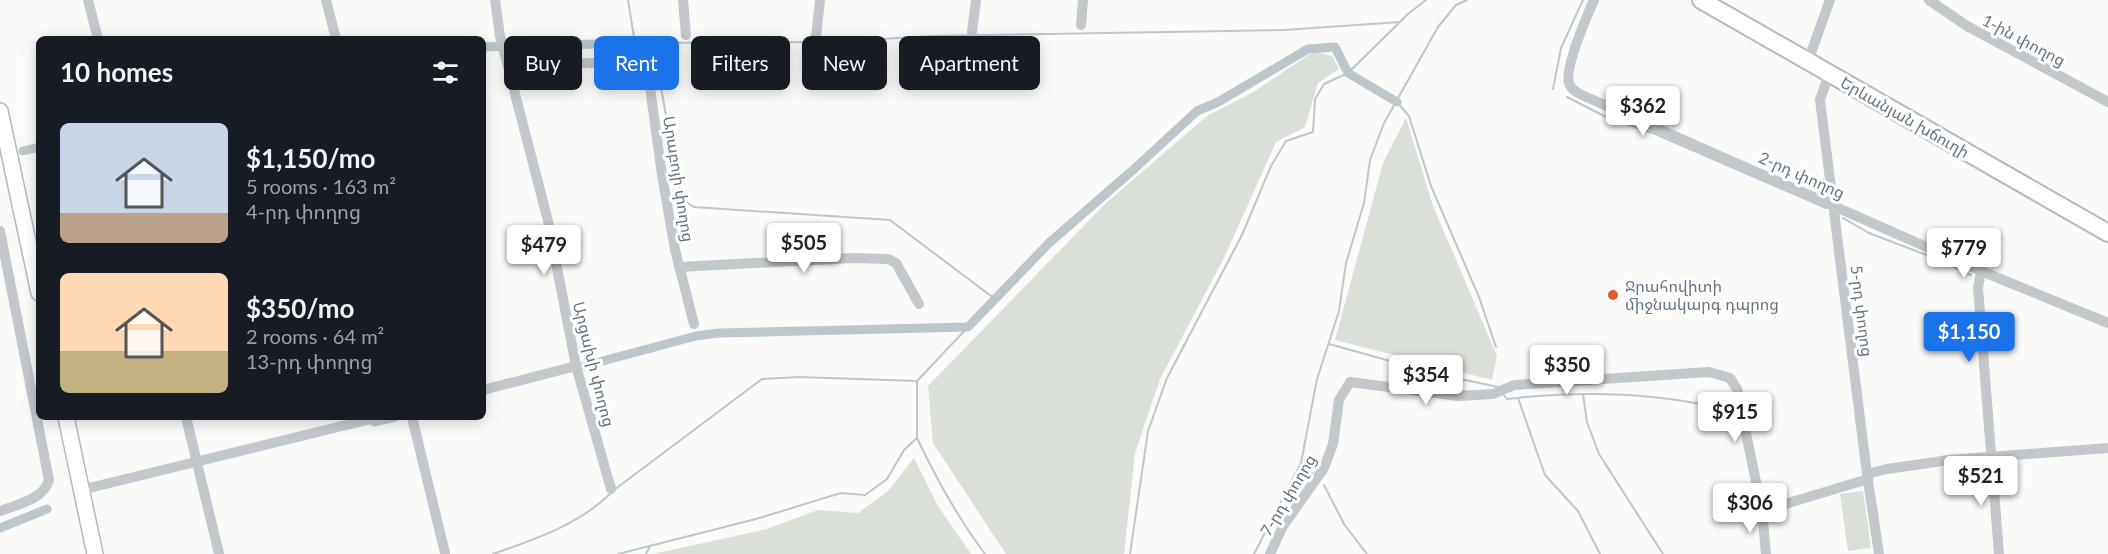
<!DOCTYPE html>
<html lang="en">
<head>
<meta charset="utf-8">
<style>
	:root { --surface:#171b24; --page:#20242c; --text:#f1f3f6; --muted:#9ea1a6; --accent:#1a73e8 }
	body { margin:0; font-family:Lato,"Noto Sans Armenian",sans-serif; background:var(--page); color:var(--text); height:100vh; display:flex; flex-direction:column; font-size:22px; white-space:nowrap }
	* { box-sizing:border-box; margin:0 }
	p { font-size:20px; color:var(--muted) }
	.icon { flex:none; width:33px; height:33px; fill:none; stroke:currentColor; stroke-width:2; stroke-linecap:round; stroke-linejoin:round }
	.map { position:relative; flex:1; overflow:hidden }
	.sheet { position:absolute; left:36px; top:36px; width:450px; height:384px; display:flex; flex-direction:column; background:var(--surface); border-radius:9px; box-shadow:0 3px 15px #0003 }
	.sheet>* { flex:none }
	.banner { position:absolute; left:504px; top:36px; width:570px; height:54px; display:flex; gap:12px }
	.price { position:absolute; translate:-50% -51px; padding:0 14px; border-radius:6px; background:#fff; color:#222; font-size:20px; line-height:39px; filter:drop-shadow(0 2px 3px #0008) }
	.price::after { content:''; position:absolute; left:50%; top:36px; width:18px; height:14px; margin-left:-9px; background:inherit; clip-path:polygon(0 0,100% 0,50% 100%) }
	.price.active { background:var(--accent); color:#fff }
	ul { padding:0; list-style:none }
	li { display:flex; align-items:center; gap:18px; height:150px; padding:0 24px }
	li span { display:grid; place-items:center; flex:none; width:168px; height:120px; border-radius:9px; color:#555 }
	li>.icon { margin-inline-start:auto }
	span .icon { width:72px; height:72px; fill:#fffc; stroke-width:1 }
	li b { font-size:26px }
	h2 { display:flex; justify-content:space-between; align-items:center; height:72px; padding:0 24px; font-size:26px }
	.pill { padding:0 21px; border-radius:9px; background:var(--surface); box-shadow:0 3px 15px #0003; font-size:21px; line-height:54px }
	.pill.active { background:var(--accent); color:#fff }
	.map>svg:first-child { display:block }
	.green { fill:#dadfd7 }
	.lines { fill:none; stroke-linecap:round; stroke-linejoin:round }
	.stream { stroke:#bbc7cb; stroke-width:2 }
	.canal { stroke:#bbc7cb; stroke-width:9 }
	.secondary-casing { stroke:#b3babf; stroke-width:18 }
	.primary-casing { stroke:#b5babe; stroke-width:20 }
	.street { stroke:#c3c8cc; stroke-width:10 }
	.secondary { stroke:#fff; stroke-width:15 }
	.primary { stroke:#fff; stroke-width:16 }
	.poi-dot { fill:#e4572e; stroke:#fff; stroke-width:2 }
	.labels { text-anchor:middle; stroke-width:6; stroke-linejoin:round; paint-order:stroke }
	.street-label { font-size:16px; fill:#657683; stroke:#fff }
	.poi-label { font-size:16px; fill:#657683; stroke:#fff; text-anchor:start }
</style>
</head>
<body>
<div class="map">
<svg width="2108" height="554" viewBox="0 0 2108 554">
	<rect width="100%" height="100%" fill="#fafaf8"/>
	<path class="green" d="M1313,52L1332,56L1339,69L1318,83L1305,127L1276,142L1224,258L1160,379L1135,453L1124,554H1006L933,443L928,386L1106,203L1207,116L1255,91Z
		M1406,118L1433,206L1497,356L1492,380L1335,340L1383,163Z
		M914,458L938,506L971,554H653L767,529L818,510L858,513L888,491Z
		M1863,491L1871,548L1848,551L1840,494Z"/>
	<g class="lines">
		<path class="stream" d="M628,0L635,43L832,42L933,36L1284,30L1400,22
			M660,82L681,199L694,207L890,220L995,299
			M1553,89L1561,48L1583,0
			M1567,97L1608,118L1653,133L1826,208
			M1397,102L1409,116L1431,186L1479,297L1496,347
			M1843,218L1869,233L1929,256L1971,275
			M1329,344L1437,374L1498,387
			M1503,394L1507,399C1576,391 1647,392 1715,407
			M1583,394L1587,422L1599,454L1663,554
			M1518,398L1545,475L1578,511L1600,554
			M917,438C936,478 958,518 985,554
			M1301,463L1314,475
			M1324,485L1344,524L1367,554
			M614,490L762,379L799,377L917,381L968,327
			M493,554C535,539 578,525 610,494
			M618,554L756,519L841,493L865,495L887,479L904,450L917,438V381
			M646,554L650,546
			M1130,554L1148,431L1167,378L1242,235L1271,166L1286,141L1313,132L1315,99L1324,84L1348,73L1408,14L1426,0
			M1254,554L1301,463L1317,379L1339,311L1346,263L1364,203L1370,160L1384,123L1438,27L1456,5L1467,0"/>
		<path class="canal" d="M483,47L635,43
			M23,151L39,147
			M584,366L696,336L719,333L968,327L1049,243L1133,170L1197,111L1218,102L1308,49L1335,47L1348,73L1397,102
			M374,422L395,417
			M0,528L47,509"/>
		<g class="secondary-casing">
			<path id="secondary" d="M0,111L39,293
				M66,417L95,554"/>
		</g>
		<g class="primary-casing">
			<path id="primary" d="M1701,0L2108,233"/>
		</g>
		<path class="street" d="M88,0L98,39
			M326,0L336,39
			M495,0L500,36L548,221L576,366L611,489
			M683,0L686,35
			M1594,0C1587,16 1564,68 1569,83C1571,90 1578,93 1584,96L1981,271L2108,323
			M1929,0L1967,26L2108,102
			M1081,25L1083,0
			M972,32L976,0
			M816,37L820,0
			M1808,61L1830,0
			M509,65L630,62L642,65L648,73L662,175L675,250L694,324
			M1829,74L1820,100L1867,474L1879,554
			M0,231L49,480C43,500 18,504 0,511
			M679,267L853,258L888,259L896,263L919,304
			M1981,271L1978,288L1999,554
			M483,390L576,366
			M186,417L219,554
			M412,417L445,553
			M1867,474L1887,469L1949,460L2108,448
			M81,490L379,417
			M1762,511L1868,479
			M1270,554L1283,526L1324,468L1333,444L1339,400L1350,382L1458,396L1493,394L1514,385L1709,372L1730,378L1737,389L1762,511L1766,554"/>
		<use href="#secondary" class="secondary"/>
		<use href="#primary" class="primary"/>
	</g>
	<circle class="poi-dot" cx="1613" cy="295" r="6"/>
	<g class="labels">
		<g class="street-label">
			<text transform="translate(2024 40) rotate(28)" y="6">1-ին փողոց</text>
			<text transform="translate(1905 117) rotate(30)" y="6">Երևանյան խճուղի</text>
			<text transform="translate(1802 175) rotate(24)" y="6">2-րդ փողոց</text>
			<text transform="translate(679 179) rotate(81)" y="6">Արաբոյի փողոց</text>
			<text transform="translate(1862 311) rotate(83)" y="6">5-րդ փողոց</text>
			<text transform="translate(594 364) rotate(76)" y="6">Արցախի փողոց</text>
			<text transform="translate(1288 495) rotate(-59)" y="6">7-րդ փողոց</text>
		</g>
		<g class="poi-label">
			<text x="1625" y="292">Ջրահովիտի<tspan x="1625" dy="18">միջնակարգ դպրոց</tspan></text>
		</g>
	</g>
</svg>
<b class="price" style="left:1643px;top:137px">$362</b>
<b class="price" style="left:804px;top:274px">$505</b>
<b class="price" style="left:544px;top:276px">$479</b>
<b class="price" style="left:1964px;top:279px">$779</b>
<b class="price active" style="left:1969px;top:363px">$1,150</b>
<b class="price" style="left:1567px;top:396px">$350</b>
<b class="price" style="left:1426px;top:406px">$354</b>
<b class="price" style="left:1735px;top:443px">$915</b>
<b class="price" style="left:1981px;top:507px">$521</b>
<b class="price" style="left:1750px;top:534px">$306</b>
<div class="banner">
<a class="pill">Buy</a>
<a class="pill active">Rent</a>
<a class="pill">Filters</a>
<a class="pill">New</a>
<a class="pill">Apartment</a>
</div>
<section class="sheet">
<h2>10 homes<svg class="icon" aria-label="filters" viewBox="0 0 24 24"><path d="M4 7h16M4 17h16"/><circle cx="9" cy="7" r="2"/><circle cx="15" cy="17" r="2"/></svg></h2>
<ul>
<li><span style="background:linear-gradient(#c9d6e8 75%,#b9a48a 0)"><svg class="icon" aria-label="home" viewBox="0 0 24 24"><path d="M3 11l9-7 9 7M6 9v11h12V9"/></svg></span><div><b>$1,150/mo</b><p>5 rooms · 163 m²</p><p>4-րդ փողոց</p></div></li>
<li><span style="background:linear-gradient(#ffd9b3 65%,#c2b280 0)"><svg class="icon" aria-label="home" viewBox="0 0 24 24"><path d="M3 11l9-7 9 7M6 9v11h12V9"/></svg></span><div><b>$350/mo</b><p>2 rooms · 64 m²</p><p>13-րդ փողոց</p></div></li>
</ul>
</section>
</div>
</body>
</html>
